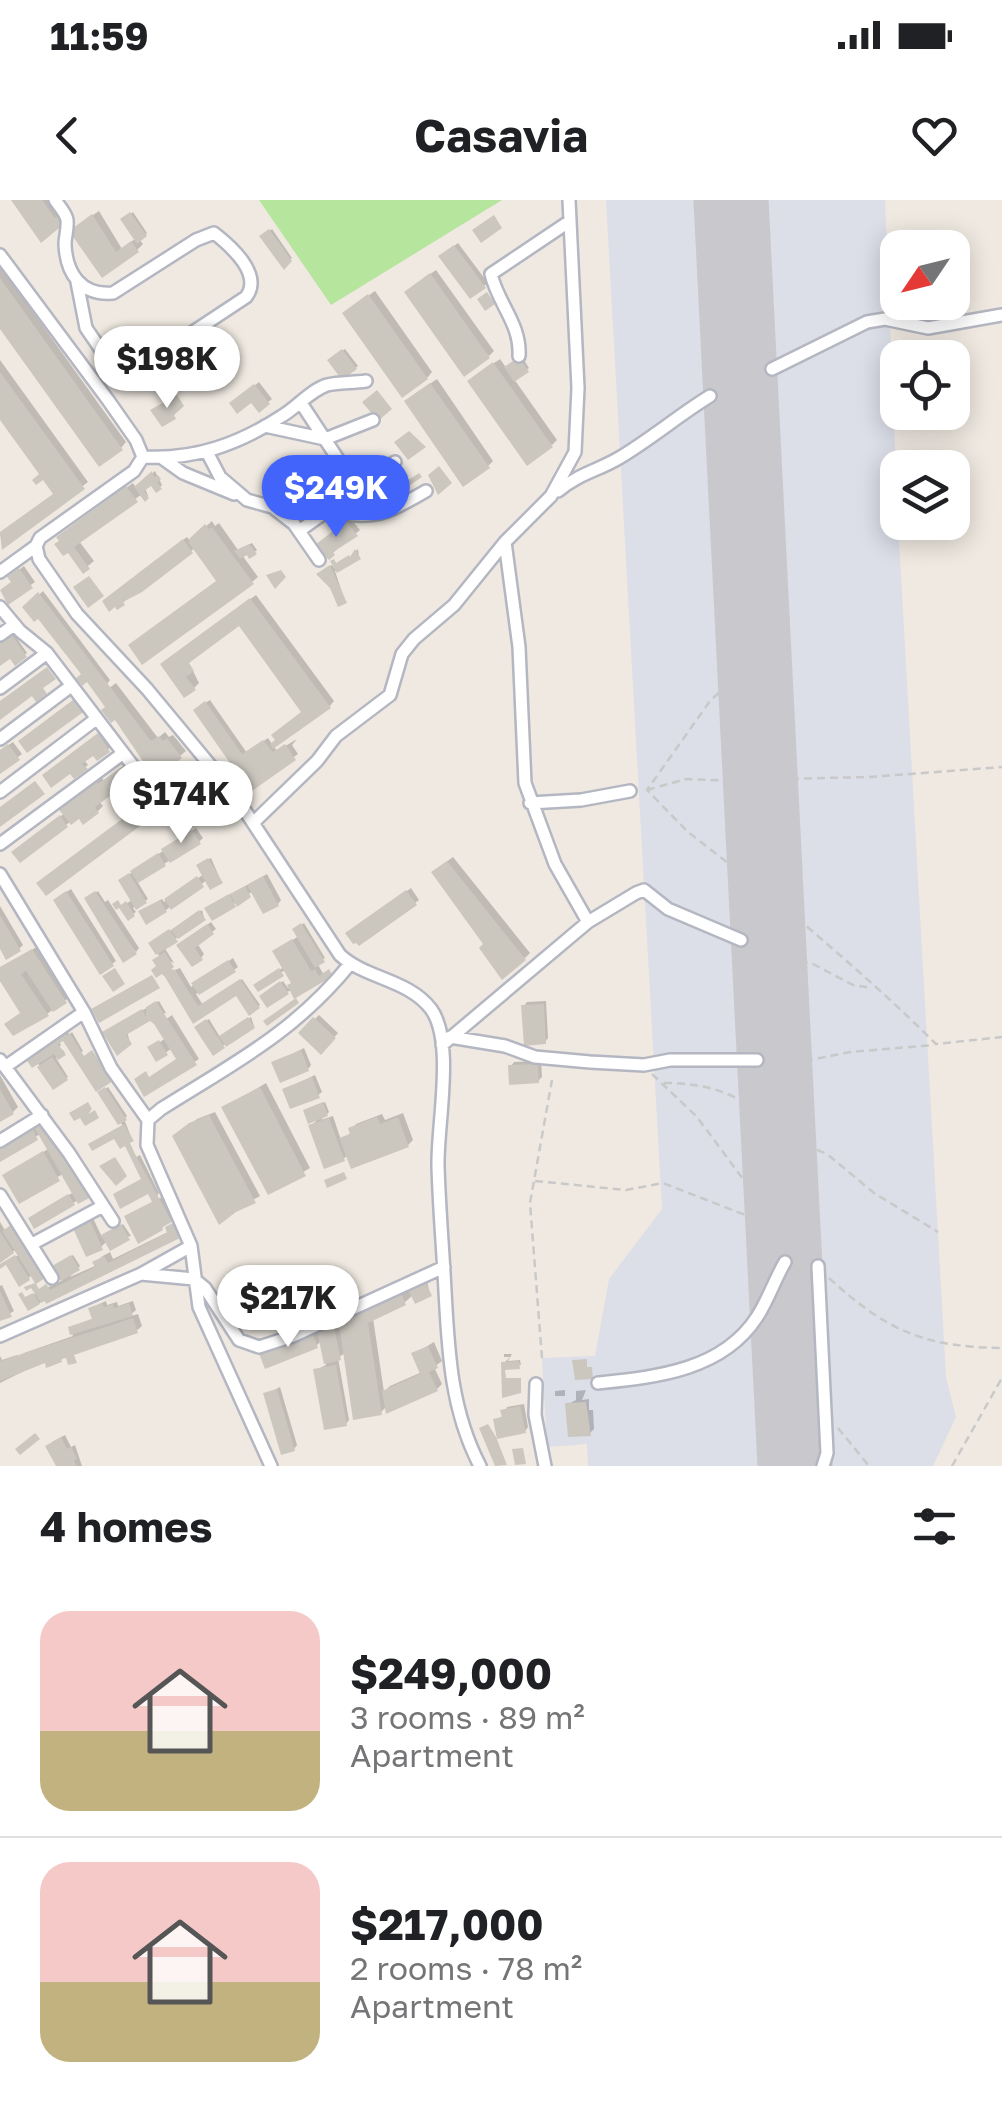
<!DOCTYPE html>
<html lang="en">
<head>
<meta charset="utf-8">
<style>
	:root { --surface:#fff; --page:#f2f2f2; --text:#202124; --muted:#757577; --line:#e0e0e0; --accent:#4264fb }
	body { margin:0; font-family:"Golos Text",sans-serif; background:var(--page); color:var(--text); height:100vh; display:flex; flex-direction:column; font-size:38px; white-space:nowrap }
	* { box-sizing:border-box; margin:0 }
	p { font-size:32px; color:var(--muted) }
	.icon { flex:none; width:55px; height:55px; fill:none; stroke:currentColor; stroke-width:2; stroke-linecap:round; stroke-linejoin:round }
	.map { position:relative; height:1266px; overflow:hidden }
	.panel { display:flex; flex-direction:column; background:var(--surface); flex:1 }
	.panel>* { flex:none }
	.needle { width:65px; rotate:235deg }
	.fabs { position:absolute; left:880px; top:30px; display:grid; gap:20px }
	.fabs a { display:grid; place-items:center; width:90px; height:90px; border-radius:20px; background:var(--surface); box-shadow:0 5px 25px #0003; font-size:50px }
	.price { position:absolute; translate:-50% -85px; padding:0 22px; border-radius:35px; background:#fff; color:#222; font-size:32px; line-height:65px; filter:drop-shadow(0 2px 5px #0008) }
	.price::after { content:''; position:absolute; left:50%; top:60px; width:30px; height:22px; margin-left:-15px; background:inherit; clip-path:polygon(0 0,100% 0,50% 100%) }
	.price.selected { background:var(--accent); color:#fff }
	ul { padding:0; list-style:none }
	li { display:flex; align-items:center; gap:30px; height:250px; padding:0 40px }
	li+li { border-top:2px solid var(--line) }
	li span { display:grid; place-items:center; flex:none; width:280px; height:200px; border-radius:30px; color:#555 }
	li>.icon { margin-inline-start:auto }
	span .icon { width:120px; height:120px; fill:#fffc; stroke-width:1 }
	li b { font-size:42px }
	h2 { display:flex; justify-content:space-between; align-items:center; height:120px; padding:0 40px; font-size:42px }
	.status { display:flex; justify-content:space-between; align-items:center; height:70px; padding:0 50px; background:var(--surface); direction:ltr }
	.status svg { height:28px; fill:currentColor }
	header { display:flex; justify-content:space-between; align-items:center; height:130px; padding:0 40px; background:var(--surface); font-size:45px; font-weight:700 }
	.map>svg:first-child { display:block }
	.airport { fill:#dcdee8 }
	.green { fill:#b6e59e }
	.shadow { fill:#0003 }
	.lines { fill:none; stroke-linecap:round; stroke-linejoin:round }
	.runway { stroke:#c9c8cc; stroke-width:75 }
	.building { fill:#cbc7bf }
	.minor-casing { stroke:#b4b7c1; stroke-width:16 }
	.path { stroke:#c9c9c9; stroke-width:2.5; stroke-dasharray:8 5; stroke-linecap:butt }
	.minor { stroke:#fff; stroke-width:11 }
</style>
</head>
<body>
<div class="status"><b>11:59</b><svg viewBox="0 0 49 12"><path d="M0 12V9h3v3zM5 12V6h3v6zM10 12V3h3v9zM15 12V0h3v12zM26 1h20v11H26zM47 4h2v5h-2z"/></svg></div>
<header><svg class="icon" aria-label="back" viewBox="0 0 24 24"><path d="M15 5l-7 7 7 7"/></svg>Casavia<svg class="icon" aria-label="heart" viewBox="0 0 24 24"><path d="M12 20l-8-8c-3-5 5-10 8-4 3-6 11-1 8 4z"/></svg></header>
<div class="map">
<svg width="1002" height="1266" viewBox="0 0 1002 1266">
	<rect width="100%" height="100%" fill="#efe9e1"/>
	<path class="airport" d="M606,0H885L898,322L946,1177L956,1217L933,1266H588L587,1244L547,1247L542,1158L595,1156L609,1079L662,1009Z"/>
	<path class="green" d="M259,0H502L331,105Z"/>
	<path class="shadow" d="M14,0H48L59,16L63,14L66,18L42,39Z
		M99,11L122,49L136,38L123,20L133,12L147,33L139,39L143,44L137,50L103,74L77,26Z
		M272,29L292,58L283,65L263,36Z
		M458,43L488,83L484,86L445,53Z
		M0,66L126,242L121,248L0,125Z
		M436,70L494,151L489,156L412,87Z
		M375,91L432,172L427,178L351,108Z
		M345,149L358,166L343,177L330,160Z
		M522,157L529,168L514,179L557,240L552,245L475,176L500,159L507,169Z
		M0,160L88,282L3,346L0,334L56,294L0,216Z
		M437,179L493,261L488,266L412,196Z
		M259,182L272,199L259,209L252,199L236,200Z
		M155,271L162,285L157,290L152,283L145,288L148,296L145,298L142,294L79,341L94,361L83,370L64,332L133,283L137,289Z
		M351,319L360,330L328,357L322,342Z
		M212,321L215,326L219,323L238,350L252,343L257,350L250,356L247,352L242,355L258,377L252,382L219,381L195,348L124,399L125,401L118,407L139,373L187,337L190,341Z
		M358,349L359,357L335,371L345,401L324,369L332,365L334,368L355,356L354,353Z
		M24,366L35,382L8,401L14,374Z
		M43,391L110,480L107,484L83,474L38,415L26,407Z
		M256,395L334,501L329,507L304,512L239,423L185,463L188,467L190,465L199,483L194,488L168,459Z
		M14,434L27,453L15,462L10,455L0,463L2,443Z
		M116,483L158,538L165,532L169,537L173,535L186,551L175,560L197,589L192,594L108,507L105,491Z
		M210,500L247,553L268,538L277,551L297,539L292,545L298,554L247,591L242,575L199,507Z
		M102,532L112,546L97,558L94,553L84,560L88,565L84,568L67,557Z
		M13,542L22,554L0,571V551Z
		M130,561L137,571L99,601L103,606L98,611L84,621L79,615L20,660L18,648L65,613L61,607L101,576L104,581Z
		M160,592L171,608L166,613L148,617L45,678Z
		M196,628L203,638L199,642L137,681L148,699L133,708L136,712L128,717L122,707L133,699L121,680Z
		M453,657L530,753L525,758L486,744L439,667Z
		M211,658L221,681L207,680L166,710H142L162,699L164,702L204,674L201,663Z
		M267,674L281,700L278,704L253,691L213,718L209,706Z
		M411,688L419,700L415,703L352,730Z
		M71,689L116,761L112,764L60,696Z
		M98,691L105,702L108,700L139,748L136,752L87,699Z
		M0,706L23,745L19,749L0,744Z
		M202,710L204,718L164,747L174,763L160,757L151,743Z
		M211,722L216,729L197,743L204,754L201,758L183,742Z
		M304,723L325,758L317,763L324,775L287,792L264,794L283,781L288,788L293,782L286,770L258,783L284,767L279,748L299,736L295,730Z
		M38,746L71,796L47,814L23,813L0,781V770Z
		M233,758L238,767L234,770L196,794L203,805L242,779L260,805L250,812L236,792L203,814L170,772L180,768L191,787Z
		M159,801L166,813L150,817L127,832L130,842L109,829Z
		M546,801L548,838L545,842L524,806L527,802Z
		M172,815L199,859L145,894L138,879L147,873L141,884L179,859L172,848L157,859L151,848L166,838L158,825Z
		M319,815L338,833L321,851L301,833Z
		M251,817L254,826L213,852L197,827L209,819L220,837Z
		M67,831L69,835L72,832L83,851L76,856L63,837L58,840L61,845L52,854L63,850L65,853L56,858L68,877L54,887L37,862L43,848Z
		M304,848L311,865L308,869L274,863Z
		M541,861L542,877L538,881L511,866L514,862Z
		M0,875L18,907L13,912L0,915Z
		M315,875L322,892L318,895L285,889Z
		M266,883L310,968L269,992L224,908Z
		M108,887L127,916L124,919L132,939L100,893Z
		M325,902L329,912L321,920L333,916L341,940L352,932L356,924L382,914L385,920L403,913L413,940L408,945L348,955L343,959L311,926L321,916L308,909Z
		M215,912L260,996L235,1010L181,931L197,919Z
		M48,918L93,991L35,1026L31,1019L34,1015L74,992L64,973L20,1001L5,976L48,949L40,934L0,959V948Z
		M140,955L159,993L154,999L136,957Z
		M164,996L174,1016L162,1028L131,1013Z
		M92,1016L102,1037L123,1024L131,1036L107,1041L101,1047L75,1026Z
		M178,1020L183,1030L178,1036L29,1108L26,1098L63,1080L57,1065L73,1055L80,1066L70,1077L97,1065L101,1057L110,1052L113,1059L170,1031L168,1028Z
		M0,1022L32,1074L29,1078L9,1061L20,1054L17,1049L0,1060Z
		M427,1081L430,1094L413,1095L404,1103L373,1118L384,1192L390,1186L422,1172L414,1154L434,1142L442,1161L434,1167L442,1184L437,1189L387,1206L381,1212L346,1152L338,1158L349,1220L346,1224L316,1170L326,1165L321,1141L316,1146L261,1152L407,1088L408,1092Z
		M2,1085L14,1111L0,1119V1086Z
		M106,1101L107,1105L117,1102L118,1106L133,1101L136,1110L128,1117L138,1114L142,1126L136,1131L66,1155L61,1160H46L0,1183V1156L2,1160L17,1155L18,1158L24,1153L73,1136L70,1128L94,1118L91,1108Z
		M504,1154H512L508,1161L520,1160L521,1165L504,1163L510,1157H504Z
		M280,1187L297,1245L294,1249L266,1194Z
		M565,1190V1196H555V1191Z
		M586,1190L582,1200L589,1199V1210H593L594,1229L590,1233L568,1204L576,1200V1191Z
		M524,1204L528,1227L525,1231L496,1220L504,1215L507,1207Z
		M65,1235L71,1247L75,1245L82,1266H59L52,1242Z"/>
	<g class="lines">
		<path class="runway" d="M731,0L795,1265"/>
	</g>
	<path class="building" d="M11,0H42L55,18L58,15L64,24L41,43Z
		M130,12L147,36L137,44L120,19Z
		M92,14L116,52L131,41L139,52L102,78L69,31Z
		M494,15L502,28L481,43L472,30Z
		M269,29L292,61L284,70L259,36Z
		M454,45L486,88L470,99L438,56Z
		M430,73L490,158L464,177L404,92Z
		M0,78L123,250L99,267L0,129Z
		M487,92L495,104L485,111L477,99Z
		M368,94L428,179L402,198L342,113Z
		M342,149L357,169L342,180L327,160Z
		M519,157L529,172L514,182L504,167Z
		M493,162L553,247L527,266L467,181Z
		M0,172L85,289L2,350L0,332L53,294L43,280L36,285L32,280L39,274L0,220Z
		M430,183L490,268L463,287L404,201Z
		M254,184L270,204L259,213L251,203L237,214L229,203Z
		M377,190L392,209L378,221L362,202Z
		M177,195L184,206L174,215L176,219L162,227L150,210Z
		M409,231L426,247L408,260L394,242Z
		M439,266L452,283L438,295L428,275Z
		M152,271L154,277L158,275L161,279L157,282L162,289L156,293L151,286L144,291L149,298L145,302L134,287Z
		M419,273L422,277L397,294L394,290Z
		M126,286L138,302L74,347L90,369L83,374L68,353L63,356L54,344L59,341L56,337Z
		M346,321L358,336L333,352L335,355L329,360L315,345Z
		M205,324L209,329L212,327L254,384L142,465L128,445L216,381L189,343V339Z
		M183,339L193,353L142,392L123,402L125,405L117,410L115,407L109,412L102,401Z
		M249,344L257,354L249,359L247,355L240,359L234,351Z
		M355,349L361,359L337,373L330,361L334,359L336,363L349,355L350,357Z
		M330,365L347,403L338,407L330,388L316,374Z
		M19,368L33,388L8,405L0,390L11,382L7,377Z
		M281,370L286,377L275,389L266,375Z
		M89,376L104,396L88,408L73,387Z
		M38,392L151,541L159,536L163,541L167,538L182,558L171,567L193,596L181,606L158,576L155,579L115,520L111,523L101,510L105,507L87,482L82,486L76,478L81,474L38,419L34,422L22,407Z
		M250,398L331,508L273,549L270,544L275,540L271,535L301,512L239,426L189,463L194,471L186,477L196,490L184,498L160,464Z
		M11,434L27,457L15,466L10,459L0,466V442Z
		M47,467L56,479L43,488L47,494L36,502L32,496L0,520V501Z
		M77,497L86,510L27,553L18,541Z
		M205,501L242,554L263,540L273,552L285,544L296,560L246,595L235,579L239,576L193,510Z
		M98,533L110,552L97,561L93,556L82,564L88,569L74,579L70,574L51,588L42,575Z
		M8,544L20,560L0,574V550Z
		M124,565L134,578L95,607L99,613L83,625L79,619L71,625L57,607L94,579L98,584Z
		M35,581L45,594L0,627V607Z
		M153,596L168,615L153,626L148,620L46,696L36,683Z
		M60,615L68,627L20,663L11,652Z
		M192,630L201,644L170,663L161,649Z
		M158,653L166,666L138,683L130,671Z
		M208,658L223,683L210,690L196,665Z
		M447,661L526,760L502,780L479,748L483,744L431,672Z
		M129,673L147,703L136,710L118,680Z
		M197,676L204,687L171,710L164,699Z
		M263,676L279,706L263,714L247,685Z
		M245,686L251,697L237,707L230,694Z
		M406,690L417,705L359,746L356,743L353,744L345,733Z
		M66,691L114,766L100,775L53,700Z
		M95,691L137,754L123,763L84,698Z
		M229,694L236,707L212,721L204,708Z
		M118,700L121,705L126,701L135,716L128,721L119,708L116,710L112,704Z
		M160,700L167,712L146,725L138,711Z
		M199,710L206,720L178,739L171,730Z
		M0,715L21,751L6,760L0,749Z
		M301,723L325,762L315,768L292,729Z
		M207,724L214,734L195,748L203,760L192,767L176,745Z
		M169,729L178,742L156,755L148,743Z
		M292,739L311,771L315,769L319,776L329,769L333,776L294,799L287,785L291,783L272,751Z
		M32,749L67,803L53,812L26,771L21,774L49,816L13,836L4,824L20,813L0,781V767Z
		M165,752L174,767L171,769L175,770L198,806L240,779L260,808L249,816L236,796L193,824L165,777L162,774L156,778L151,770L156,766L152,760Z
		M228,760L236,772L199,795L191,783Z
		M115,768L125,784L113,792L102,776Z
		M279,768L284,776L258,792L253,785Z
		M152,775L160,788L99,823L91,809Z
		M280,781L289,794L267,808L259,796Z
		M296,798L299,803L267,826L263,821Z
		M156,801L197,865L144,897L134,879L146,871L149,877L176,859L154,824L150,821L126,835L132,844L117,856L102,832L142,809L146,817V807Z
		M544,804L546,844L524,846L521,805Z
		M248,817L255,828L226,847L219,836Z
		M313,817L336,838L321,855L298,833Z
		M206,819L225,848L213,856L194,827Z
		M64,831L68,837L69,832L84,856L92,850L113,881L96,892L63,841L58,844L66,855L58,860L54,854L32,868L23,855Z
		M159,840L168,855L156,862L147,847Z
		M301,850L309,871L280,883L271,862Z
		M52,857L68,880L53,890L37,867Z
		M538,864L539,883L509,885L508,865Z
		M312,877L320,898L290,909L282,889Z
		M105,887L127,920L118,925L97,892Z
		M260,887L306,976L268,995L221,907Z
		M0,889L14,914L0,922Z
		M88,902L92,909L88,914L95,910L99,918L85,926L80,918L74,921L69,913Z
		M323,902L328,916L308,924L303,910Z
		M209,915L256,1003L236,1012L219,1025L172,936L189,923Z
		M377,917L380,924L398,917L409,947L351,969L339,938L350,934L348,928Z
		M46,918L91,997L78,1004L33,925Z
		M329,918L345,961L324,969L308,925Z
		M124,924L134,941L130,943L136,956L172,1022L162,1027L163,1030L138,1044L124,1016L152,1002L148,994L120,1009L113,994L141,979L125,946L120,949L114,939L92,951L88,944Z
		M32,928L38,940L0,962V947Z
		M43,951L60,981L19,1004L2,975Z
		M115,957L127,976L116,986L99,966Z
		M344,972L347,979L327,988L324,980Z
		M68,994L75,1005L34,1029L28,1018Z
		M89,1018L103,1050L86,1057L72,1026Z
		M14,1023L48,1076L36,1084L39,1089L46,1084L50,1090L95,1067L92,1062L104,1056L108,1063L167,1033L165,1027L173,1023L180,1038L46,1104L45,1101L41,1103L31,1088L26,1091L24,1087L35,1083L2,1031Z
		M121,1024L130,1040L110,1051L101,1035Z
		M0,1032L14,1053L0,1063Z
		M15,1055L30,1080L19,1087L6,1065L0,1069V1064Z
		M71,1055L80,1070L61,1081L52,1066Z
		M425,1081L432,1096L415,1104L408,1089Z
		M0,1091L12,1117L0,1121Z
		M22,1092L25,1097L33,1093L40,1104L28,1111L18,1094Z
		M401,1092L406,1105L368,1123L382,1215L353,1220L338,1117Z
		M102,1103L104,1107L113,1104L114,1108L129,1103L133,1116L70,1135L68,1127L92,1119L88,1108Z
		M133,1118L138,1133L74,1155L77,1163L68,1165L66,1158L61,1159L62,1162L46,1168L45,1163L0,1181V1161Z
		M333,1122L341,1160L324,1164L316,1126Z
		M311,1130L318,1148L265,1169L258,1151Z
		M428,1146L438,1168L429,1172L438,1191L386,1214L382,1191L420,1174L411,1153Z
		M587,1159V1167H592L593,1179L575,1180L572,1160Z
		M519,1161L520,1169L505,1170L506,1178H521V1193L502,1198L501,1162Z
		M336,1165L347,1226L324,1230L313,1169Z
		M277,1189L295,1251L281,1255L263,1193Z
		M586,1202L591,1236L568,1237L565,1203Z
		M520,1206L526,1233L497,1239L493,1219L502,1217L500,1210Z
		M488,1224L496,1237L507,1265L495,1266L479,1228Z
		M35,1233L40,1239L20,1255L15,1249Z
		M61,1237L67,1249L71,1247L77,1258L74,1261L77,1266H56L45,1246Z
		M523,1248L526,1264L515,1265L512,1249Z"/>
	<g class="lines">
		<g class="minor-casing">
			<path id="minor" d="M55,0C59,6 66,13 67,20C68,28 65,37 65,44C66,73 81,96 113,93L196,40L214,33C232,47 263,75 246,97L128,175L119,176L86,128L77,82
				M0,55L108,200L136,240L143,257L134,271L40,338L36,346L39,359L77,414L147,489L234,594L340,755C366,779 408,779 431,809C455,842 437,925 438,966C439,1002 442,1038 444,1073C448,1140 448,1205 480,1266
				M519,156C521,124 498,104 491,74L570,21
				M772,169L867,122L885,119L928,128L1002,115
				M301,203L357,288
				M265,226L325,239L373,220
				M207,252L220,277L247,300L272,307L301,299L332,307
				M143,257C195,260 239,244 282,216C297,207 311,190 327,185C339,182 353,183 366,181
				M162,258L183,273L234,294
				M558,291C580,273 597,271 619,258C651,239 679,215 710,196
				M272,307L294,324L319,360
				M327,311L395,262
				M299,331L327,311C375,320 384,315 426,291
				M505,342L519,447L525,583L555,664L588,722
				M0,372L36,346
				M0,407L20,431L47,453L149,587
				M0,435L14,425
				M0,488L47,453
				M0,539L71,486
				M0,592L96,519
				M530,603L581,600L630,591
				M253,623L317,561L336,536L390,495L402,454L414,439L454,405L505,342L551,296L575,252L578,188L569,0
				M0,644L122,554
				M0,674L84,812L111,868L148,920
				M450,837L505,846L535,857L590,862L644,865L670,860H757
				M442,845L588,722L636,693L644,690L668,709L741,740
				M0,860L69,953L113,1021
				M5,867L84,812
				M0,941L42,915
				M0,995L52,1078
				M32,1044L103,1006
				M818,1066L827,1253L823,1266
				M141,1074L191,1046
				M0,1136L141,1074L194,1079L205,1088L239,1140L259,1147L293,1136L444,1067
				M598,1183C655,1177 722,1171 757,1117C768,1100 775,1079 785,1062
				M536,1184L535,1215L545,1266
				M271,1266L199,1107L191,1046L147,945L148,920L161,909C234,863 294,833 350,764"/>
		</g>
		<path class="path" d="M778,579L870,577L1002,567
			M647,590L686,579L736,581
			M737,670L688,632L647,590L710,501L740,473
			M777,701C832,748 885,793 936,844L1002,837
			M775,753L813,764L853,785L871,788
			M805,861L850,852L934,845
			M652,874L697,917L766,1010
			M664,883C700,883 731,890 759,913
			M805,945L827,954L874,993L938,1032
			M535,981L626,990L663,983L758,1020
			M792,1037L810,1057
			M829,1078C887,1131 924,1147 1002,1148
			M542,1158L530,1003L552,880
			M838,1228L869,1266
			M952,1266L1002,1178"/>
		<use href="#minor" class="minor"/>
	</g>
</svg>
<div class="fabs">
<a><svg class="needle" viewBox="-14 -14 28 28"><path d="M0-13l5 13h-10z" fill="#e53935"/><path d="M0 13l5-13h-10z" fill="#757577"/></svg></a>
<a><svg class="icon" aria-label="locate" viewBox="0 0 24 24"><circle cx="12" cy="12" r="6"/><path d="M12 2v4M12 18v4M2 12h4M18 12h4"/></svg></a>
<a><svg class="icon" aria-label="layers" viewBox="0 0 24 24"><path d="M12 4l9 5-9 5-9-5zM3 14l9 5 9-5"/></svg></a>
</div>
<b class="price" style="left:167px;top:211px">$198K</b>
<b class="price selected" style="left:336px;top:340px">$249K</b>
<b class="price" style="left:181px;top:646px">$174K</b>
<b class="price" style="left:288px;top:1150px">$217K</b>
</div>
<section class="panel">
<h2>4 homes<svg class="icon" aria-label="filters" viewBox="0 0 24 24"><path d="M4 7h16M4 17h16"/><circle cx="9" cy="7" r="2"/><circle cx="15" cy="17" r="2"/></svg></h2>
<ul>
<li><span style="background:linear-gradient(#f6c9c9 60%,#c2b280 0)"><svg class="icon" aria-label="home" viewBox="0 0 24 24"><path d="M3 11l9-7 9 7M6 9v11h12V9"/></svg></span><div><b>$249,000</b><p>3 rooms · 89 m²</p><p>Apartment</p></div></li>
<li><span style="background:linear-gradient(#f6c9c9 60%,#c2b280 0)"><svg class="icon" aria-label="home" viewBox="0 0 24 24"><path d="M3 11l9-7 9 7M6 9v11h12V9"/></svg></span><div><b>$217,000</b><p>2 rooms · 78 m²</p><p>Apartment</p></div></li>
</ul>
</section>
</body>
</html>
